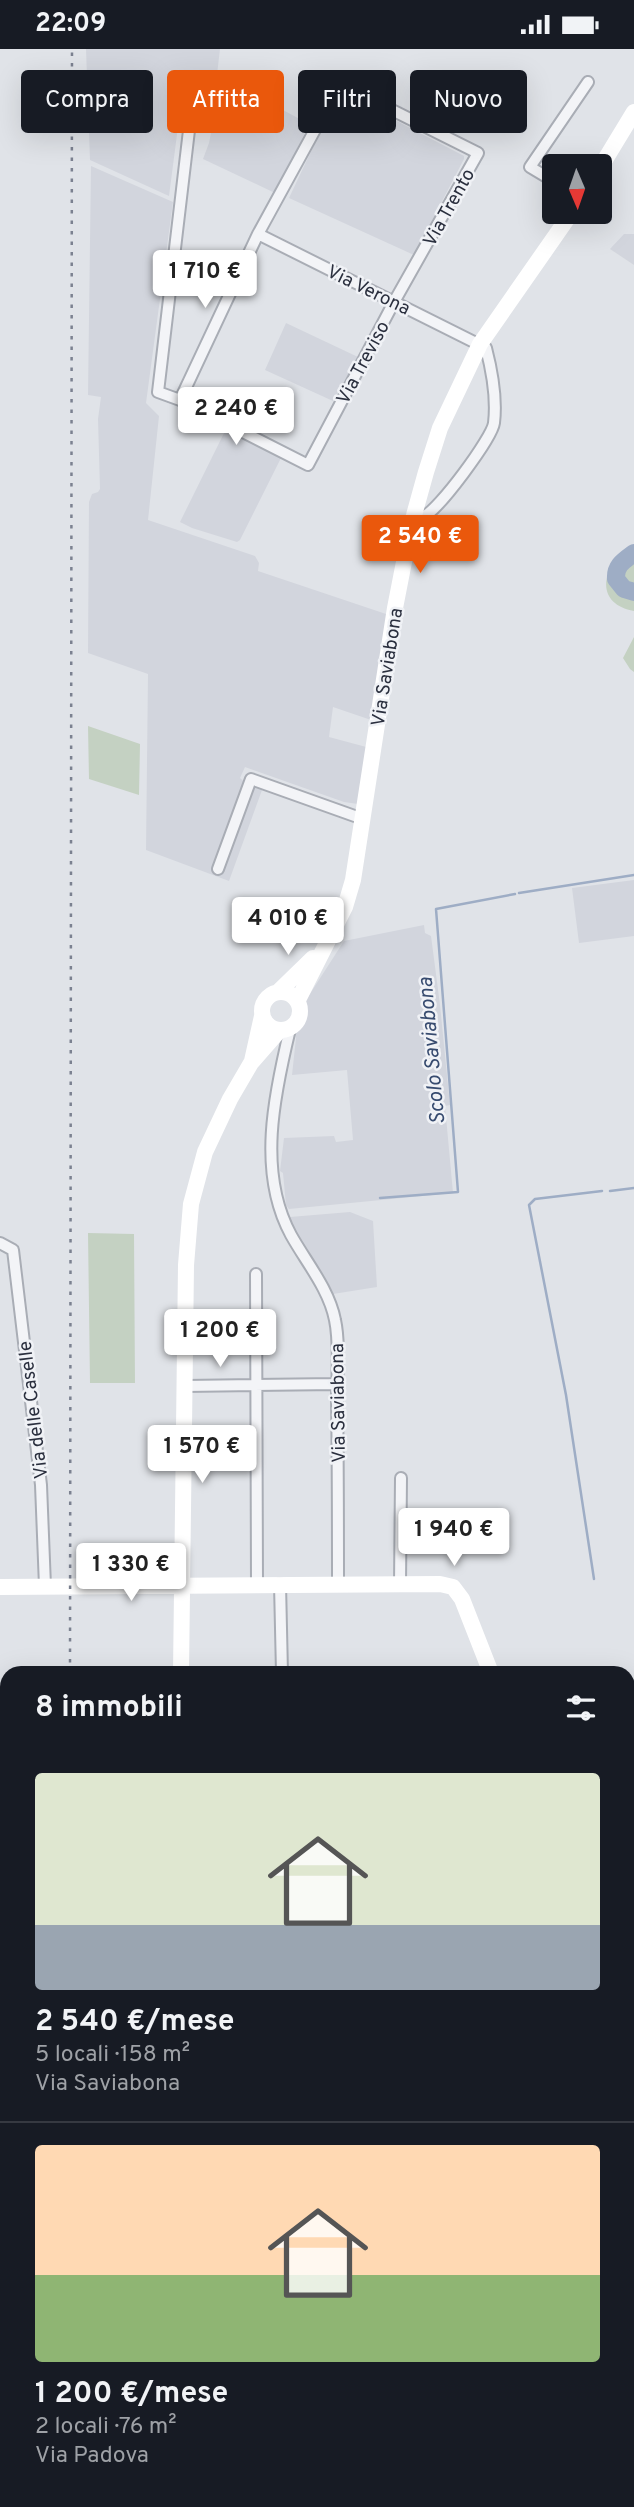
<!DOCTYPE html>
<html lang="it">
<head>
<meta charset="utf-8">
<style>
	:root { --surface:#171b24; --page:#20242c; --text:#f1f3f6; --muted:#9ea1a6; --line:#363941; --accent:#ea580c }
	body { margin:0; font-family:Overpass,sans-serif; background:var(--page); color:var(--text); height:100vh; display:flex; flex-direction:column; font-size:26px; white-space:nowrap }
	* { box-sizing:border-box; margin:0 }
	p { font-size:23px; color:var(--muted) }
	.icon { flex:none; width:38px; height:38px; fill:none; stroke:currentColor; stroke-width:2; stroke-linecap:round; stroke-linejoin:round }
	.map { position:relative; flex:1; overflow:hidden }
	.sheet { position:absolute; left:0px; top:1617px; width:635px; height:842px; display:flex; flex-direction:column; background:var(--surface); border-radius:21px 21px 0 0; box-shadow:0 7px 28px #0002 }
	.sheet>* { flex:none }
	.hud { position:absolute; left:21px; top:21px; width:593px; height:63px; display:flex; gap:14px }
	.needle { width:46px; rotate:178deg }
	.tools { position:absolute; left:542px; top:105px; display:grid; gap:14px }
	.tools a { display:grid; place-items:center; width:70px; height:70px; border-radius:7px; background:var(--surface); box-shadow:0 7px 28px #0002; font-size:35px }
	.price { position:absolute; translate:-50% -60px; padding:0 16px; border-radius:7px; background:#fff; color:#222; font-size:23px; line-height:46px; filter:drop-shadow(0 2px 4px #0008) }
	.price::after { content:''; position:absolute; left:50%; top:42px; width:21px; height:16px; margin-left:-10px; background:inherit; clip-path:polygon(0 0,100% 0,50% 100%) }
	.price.current { background:var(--accent); color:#fff }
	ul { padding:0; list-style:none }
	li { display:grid; align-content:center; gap:14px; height:371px; padding:0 35px }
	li+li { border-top:2px solid var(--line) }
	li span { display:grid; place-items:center; height:217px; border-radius:7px; color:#555 }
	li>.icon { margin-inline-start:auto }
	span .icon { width:126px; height:126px; fill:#fffc; stroke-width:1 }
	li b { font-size:30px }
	h2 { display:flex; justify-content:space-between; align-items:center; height:84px; padding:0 35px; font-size:30px }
	.pill { padding:0 24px; border-radius:7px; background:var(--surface); box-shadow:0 7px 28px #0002; font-size:24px; line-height:63px }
	.pill.current { background:var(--accent); color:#fff }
	.status { display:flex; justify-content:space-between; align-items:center; height:49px; padding:0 35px; background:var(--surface); direction:ltr }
	.status svg { height:19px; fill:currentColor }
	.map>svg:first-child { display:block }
	.built { fill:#d2d5dd }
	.green { fill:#c4d1c2 }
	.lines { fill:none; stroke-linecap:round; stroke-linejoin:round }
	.stream { stroke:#9eadc5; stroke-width:2.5 }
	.river { stroke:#9eadc5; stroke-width:18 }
	.street-casing { stroke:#a9adb5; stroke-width:14 }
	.street { stroke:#f3f4f7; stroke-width:10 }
	.secondary { stroke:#fff; stroke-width:16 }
	.rail { stroke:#7b8190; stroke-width:2.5; stroke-dasharray:3.5 7; stroke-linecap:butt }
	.labels { text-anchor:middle; stroke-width:5; stroke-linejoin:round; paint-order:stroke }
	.street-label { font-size:19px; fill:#2a2f3e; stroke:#f0f2f6 }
	.water-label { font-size:21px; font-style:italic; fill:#374b6f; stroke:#f0f2f6 }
</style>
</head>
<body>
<div class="status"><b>22:09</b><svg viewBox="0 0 49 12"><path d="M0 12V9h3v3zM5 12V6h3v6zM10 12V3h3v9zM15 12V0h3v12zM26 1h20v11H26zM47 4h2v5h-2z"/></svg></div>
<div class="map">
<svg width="634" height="2458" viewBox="0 0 634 2458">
	<rect width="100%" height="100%" fill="#e0e3e8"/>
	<path class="built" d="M86,0H220L216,34L175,31V66L179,70L169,147L90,111Z
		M222,28L307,74L304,86L275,144L203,110L209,94Z
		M343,44L464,107V110L414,206L289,149L331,60L339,47Z
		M91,117L173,153L146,354L159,367L148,471L255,507L259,514L258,522L389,566L374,672L333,658L329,688L370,699L358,755L344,753L245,718L240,729L249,737L262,741L229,832L146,801L148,625L88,604L89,453L92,445L98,443L100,440L98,370L101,348L88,346Z
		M624,185H634V216L610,200Z
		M286,274L358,308L333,352L265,321Z
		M226,380L281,409L240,491L237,493L192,479L180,473Z
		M634,831V887L579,894L572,839Z
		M424,876L425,884L431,887L440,956L450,1056L445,1057L453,1144L289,1160L286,1156L283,1124L280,1122L284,1089L334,1087L336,1093L353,1091L347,1021L292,1026L296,989L294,972L297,965L344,892Z
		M350,1163L373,1172L377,1238L333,1245L288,1171L290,1168Z"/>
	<path class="green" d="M634,496V562C605,557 598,534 616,511C621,505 628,501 634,496Z
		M634,588V623L630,620L623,609Z
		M88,677L140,695L139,746L89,730Z
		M88,1184L134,1185L135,1334H90Z"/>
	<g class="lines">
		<path class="stream" d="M519,844L634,826
			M610,1142L634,1139
			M380,1149L458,1143L436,860L515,845
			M594,1530L566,1346L529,1156L535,1150L602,1142"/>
		<path class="river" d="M634,504C623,512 615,517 616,530L624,540L634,543
			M634,2361L632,2365L634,2376
			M618,2452L634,2455
			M551,2458L557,2452"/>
		<g class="street-casing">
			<path id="street" d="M555,133L530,118L588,33
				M258,185L486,299C492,322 497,349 494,374C492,389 438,462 424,467C420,469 417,468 413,467
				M180,351L258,185L340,35L478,104L394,253L308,416L180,351L158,343L192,56
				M218,820L251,730L363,770
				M290,980C274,1046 257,1124 291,1186C306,1213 329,1240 335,1271C340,1294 337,1326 337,1350C338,1412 338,1474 338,1536
				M0,1194L13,1201L41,1436L45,1537
				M256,1225L257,1535
				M185,1337L337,1335
				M280,1535L282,1624
				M400,1535L401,1429
				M628,1976L634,1987
				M0,2447L7,2446
				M31,2452L35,2458"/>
		</g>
		<use href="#street" class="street"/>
		<path class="secondary" d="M600,119L634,63
			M262 962a19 19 0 1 1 38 0a19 19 0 1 1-38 0Z
			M278,943L313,909
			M298,951L345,858L353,831L395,559L411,477L426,423L440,379L480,295L572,163
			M252,1012L262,967
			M0,1538L440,1535L453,1538L462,1550L491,1624
			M181,1624L186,1216L191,1155L205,1103L230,1050L251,1014L279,982
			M628,1933L634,1923
			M181,2458L182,2452
			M521,2458L525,2452"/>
		<path class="rail" d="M70,1624L72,0
			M70,2452V2458"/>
	</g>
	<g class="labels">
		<g class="street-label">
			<text transform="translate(448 158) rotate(-61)" y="7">Via Trento</text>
			<text transform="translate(369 240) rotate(26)" y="7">Via Verona</text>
			<text transform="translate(362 313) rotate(-62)" y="7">Via Treviso</text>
			<text transform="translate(386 618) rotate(-81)" y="7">Via Saviabona</text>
			<text transform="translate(337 1354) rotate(-91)" y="7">Via Saviabona</text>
			<text transform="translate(32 1361) rotate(-97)" y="7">Via delle Caselle</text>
		</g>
		<g class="water-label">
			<text transform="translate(431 1002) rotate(-95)" y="7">Scolo Saviabona</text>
		</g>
	</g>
</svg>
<div class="tools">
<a><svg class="needle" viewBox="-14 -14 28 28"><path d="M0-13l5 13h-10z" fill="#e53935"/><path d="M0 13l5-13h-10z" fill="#9ea1a6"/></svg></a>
</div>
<b class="price" style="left:205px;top:261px">1 710 €</b>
<b class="price" style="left:236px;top:398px">2 240 €</b>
<b class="price current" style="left:420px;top:526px">2 540 €</b>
<b class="price" style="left:288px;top:908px">4 010 €</b>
<b class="price" style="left:220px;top:1320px">1 200 €</b>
<b class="price" style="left:202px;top:1436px">1 570 €</b>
<b class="price" style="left:454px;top:1519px">1 940 €</b>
<b class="price" style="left:131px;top:1554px">1 330 €</b>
<div class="hud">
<a class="pill">Compra</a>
<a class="pill current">Affitta</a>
<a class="pill">Filtri</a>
<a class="pill">Nuovo</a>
</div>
<section class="sheet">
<h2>8 immobili<svg class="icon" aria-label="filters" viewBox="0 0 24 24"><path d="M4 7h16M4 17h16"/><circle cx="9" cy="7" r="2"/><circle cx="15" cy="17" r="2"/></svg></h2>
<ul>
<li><span style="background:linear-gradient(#dfe7d0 70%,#9aa5b1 0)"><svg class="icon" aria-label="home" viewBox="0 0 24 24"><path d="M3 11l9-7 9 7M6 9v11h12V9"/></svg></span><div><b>2 540 €/mese</b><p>5 locali · 158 m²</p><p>Via Saviabona</p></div></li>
<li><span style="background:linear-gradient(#ffd9b3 60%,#8fb573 0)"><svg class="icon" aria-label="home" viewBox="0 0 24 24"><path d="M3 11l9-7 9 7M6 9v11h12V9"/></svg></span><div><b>1 200 €/mese</b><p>2 locali · 76 m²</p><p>Via Padova</p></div></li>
</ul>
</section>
</div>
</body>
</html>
